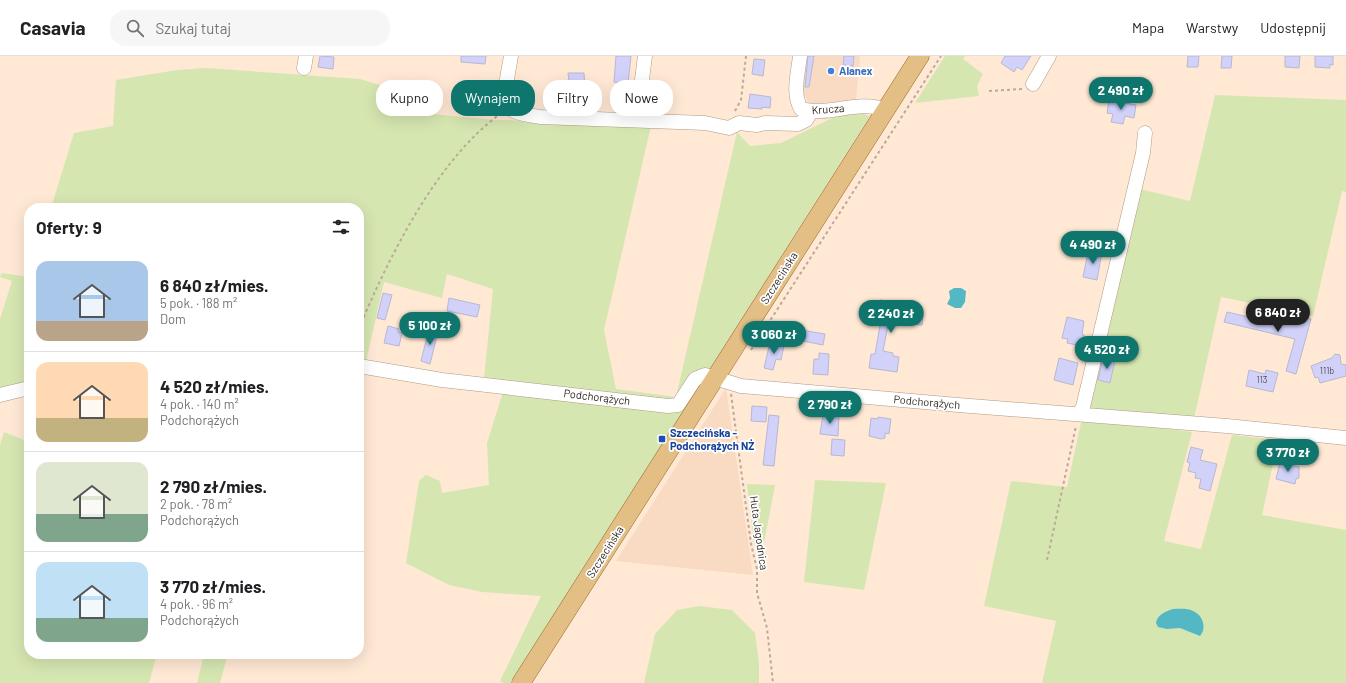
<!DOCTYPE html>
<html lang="pl">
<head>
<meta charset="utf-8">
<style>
	:root { --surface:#fff; --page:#f6f6f6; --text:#202124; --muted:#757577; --line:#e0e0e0; --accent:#0f766e }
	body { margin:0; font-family:Barlow,sans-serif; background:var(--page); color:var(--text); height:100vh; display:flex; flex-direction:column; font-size:15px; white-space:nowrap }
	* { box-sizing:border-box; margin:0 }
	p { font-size:13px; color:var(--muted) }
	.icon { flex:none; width:22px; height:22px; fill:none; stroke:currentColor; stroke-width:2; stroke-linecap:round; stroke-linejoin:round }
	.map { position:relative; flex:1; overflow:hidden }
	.sheet { position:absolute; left:24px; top:147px; width:340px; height:456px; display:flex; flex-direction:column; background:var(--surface); border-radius:16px; box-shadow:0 4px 16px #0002 }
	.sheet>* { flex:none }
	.banner { position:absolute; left:376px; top:24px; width:380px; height:36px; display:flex; gap:8px }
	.price { position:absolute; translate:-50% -34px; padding:0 9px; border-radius:14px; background:var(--accent); color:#fff; font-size:13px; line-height:26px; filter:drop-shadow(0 1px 2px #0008) }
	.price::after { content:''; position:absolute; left:50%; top:24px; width:12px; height:9px; margin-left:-6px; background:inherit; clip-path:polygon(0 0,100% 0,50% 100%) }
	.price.selected { background:#222; color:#fff }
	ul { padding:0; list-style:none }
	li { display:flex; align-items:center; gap:12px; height:100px; padding:0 12px }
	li+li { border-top:1px solid var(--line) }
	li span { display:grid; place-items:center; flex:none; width:112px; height:80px; border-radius:12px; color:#555 }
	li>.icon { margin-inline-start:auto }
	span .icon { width:48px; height:48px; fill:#fffc; stroke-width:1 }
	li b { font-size:17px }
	h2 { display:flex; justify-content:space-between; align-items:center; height:48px; padding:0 12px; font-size:17px }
	.chip { padding:0 14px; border-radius:16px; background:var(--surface); box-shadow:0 4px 16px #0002; font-size:14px; line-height:36px }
	.chip.selected { background:var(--accent); color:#fff }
	header { display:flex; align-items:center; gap:24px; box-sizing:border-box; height:56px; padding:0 20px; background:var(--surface); border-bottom:1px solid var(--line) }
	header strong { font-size:19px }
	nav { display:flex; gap:22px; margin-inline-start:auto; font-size:14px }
	.search { width:280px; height:36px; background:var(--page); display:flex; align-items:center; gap:10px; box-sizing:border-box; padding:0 14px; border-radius:16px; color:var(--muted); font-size:15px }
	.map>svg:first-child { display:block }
	.built { fill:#f8dbc2 }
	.green { fill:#d6e6b1 }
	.water { fill:#53b7c4 }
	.building { fill:#d1d1fa; stroke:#b8b8d2 }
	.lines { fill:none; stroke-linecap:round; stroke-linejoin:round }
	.minor-casing { stroke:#af9a87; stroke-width:15 }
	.major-casing { stroke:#986d2b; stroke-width:19 }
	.path { stroke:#bca999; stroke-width:2; stroke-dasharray:3 3; stroke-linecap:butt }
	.minor { stroke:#fff; stroke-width:14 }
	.major { stroke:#e4bf85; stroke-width:18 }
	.shop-dot { fill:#3f7fe0; stroke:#fff; stroke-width:1.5 }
	.transit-dot { fill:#1a4fb4; stroke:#fff; stroke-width:1.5 }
	.labels { text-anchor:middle; stroke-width:3.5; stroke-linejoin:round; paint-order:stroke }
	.number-label { font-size:9px; fill:#554f54 }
	.shop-label { font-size:11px; font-weight:bold; fill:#366cbe; stroke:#fff; text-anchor:start }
	.street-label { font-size:11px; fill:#2c241c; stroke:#fff }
	.transit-label { font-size:11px; font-weight:bold; fill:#164399; stroke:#fff; text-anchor:start }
</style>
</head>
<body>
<header>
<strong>Casavia</strong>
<div class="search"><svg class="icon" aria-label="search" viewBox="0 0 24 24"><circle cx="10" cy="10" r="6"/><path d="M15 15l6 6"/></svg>Szukaj tutaj</div>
<nav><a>Mapa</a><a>Warstwy</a><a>Udostępnij</a></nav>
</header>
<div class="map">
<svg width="1346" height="627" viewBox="0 0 1346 627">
	<rect width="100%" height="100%" fill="#ffe8d4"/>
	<path class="built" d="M805,0H860L856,44L809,48L801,31Z
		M726,332L753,519L616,505Z"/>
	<path class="green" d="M945,0H965L963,3L983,18L977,30L979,40L915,47Z
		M206,12L360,23L401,36L399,55L496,64L602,66L651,70L604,274L616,333L676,341L737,76L750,90L781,87L832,62L857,56L870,60L691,342L515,627H503L500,625L541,540L482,536L449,529L406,507L419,425L426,419L440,425L442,437L489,429L487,387L504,333L484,323L493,233L447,218L442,242L384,226L366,305L359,304V240L363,225L359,224V152H51L74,77L113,70L116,24L177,14Z
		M1215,39L1346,44V136L1342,135L1313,260L1221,241L1194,363L1095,354L1091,352L1089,345L1140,133L1190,145Z
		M2,217L29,221V332L0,339V263L12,225L0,221Z
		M1082,362L1192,376L1164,485L1201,493L1232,379L1278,384L1262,459L1346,474V627H1042L1056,565L984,550L1011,425L1067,431Z
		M4,376L29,386V598H157L149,627H0V389Z
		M815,424L886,427L864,534L804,526Z
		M747,428L775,429L764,487L754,488Z
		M699,550L732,554L755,577L759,607V627H644L655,578L677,554Z
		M204,598H228L220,627H197Z"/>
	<path class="water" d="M954,232H961L966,235L965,246L961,252H955L947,248L950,242L949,235Z
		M1173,553C1180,553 1187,552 1193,555C1203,559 1207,572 1200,580L1180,572L1167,573L1158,571L1156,567C1157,559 1166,555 1173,553Z"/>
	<path class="building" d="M320,0L334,1L333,13L318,11Z
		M461,0H486L485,8L461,6Z
		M616,0H631L628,28L614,26Z
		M808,0H814L809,31H805Z
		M844,0H854L853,10L843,9Z
		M1005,0H1031L1022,14L1017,11L1014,16L1001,7Z
		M1188,0H1199L1198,11H1187Z
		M1222,0H1232L1231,12H1221Z
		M1285,0H1300L1299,12L1285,11Z
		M1315,0H1333V9L1330,8V12L1315,11Z
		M754,3L765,4L763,20L752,18Z
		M568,17H584L585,34H570Z
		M750,38L771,41L770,52L762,51V53L748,52Z
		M1109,44L1136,49L1134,62L1125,60L1123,68L1111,66L1113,58L1107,57Z
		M1092,193L1102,196L1097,224L1083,221L1087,201L1090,202Z
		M383,237L392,239L385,264L377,262Z
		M449,242L480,249L477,261L447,255Z
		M880,244L916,249L915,257L923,258L922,269L913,268L914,262L890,259L883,295L893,297V300L899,301L897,316L869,312L871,298H875L882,258H879Z
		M1227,256L1261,264L1262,260L1296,269L1298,260L1311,263L1296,318L1286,315L1295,283L1224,266Z
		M1067,261L1084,265L1082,278L1084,279L1082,290L1067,287L1068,283L1062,282Z
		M388,270L399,273L398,276L402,277L399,290L384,287Z
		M429,273L438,276L430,308L421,305Z
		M795,273L825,278L823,289L793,283Z
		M770,286L784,289L781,304L776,303L773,314L764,312Z
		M819,297L829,298L828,319L813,318L814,303H819Z
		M1335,298L1340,299L1341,308L1346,309V320L1320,327L1318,321L1315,322L1311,310L1332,302Z
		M1059,302L1078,307L1073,329L1054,324Z
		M1103,302L1115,304L1110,327L1098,324Z
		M1249,314L1265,318L1266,314L1278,317L1273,336L1246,330Z
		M752,350L767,351L766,366L751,365Z
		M823,358L839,359L838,380L820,378Z
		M769,359L779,360L774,410L763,409Z
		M878,361L891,363L889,378L885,377V382L881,383L869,380L871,362L878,363Z
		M832,383L845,384L844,400L831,399Z
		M1191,391L1203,394L1200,404L1217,408L1210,435L1199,432L1201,423L1195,422L1196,417L1188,415L1190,407L1187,406Z
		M1280,407L1299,411V422L1296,423L1295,428L1276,423Z"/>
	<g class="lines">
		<g class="minor-casing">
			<path id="minor" d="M511,0C509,13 500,47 512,54C520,59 531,59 540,61L705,67L729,72L739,67L757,69L765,67L798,68L806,64L811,56
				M800,0C798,18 792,37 801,53C828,61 858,43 885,54
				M304,12L306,0
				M1033,28L1049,0
				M637,63L645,0
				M359,310L442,324L668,350L678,349L695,323L705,319L741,330L958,349L1227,370L1346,382
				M0,339L29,332
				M1079,357L1083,351L1143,97L1145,77"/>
		</g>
		<g class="major-casing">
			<path id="major" d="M521,627L920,0"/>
		</g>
		<path class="path" d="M989,35L1022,33
			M735,55L741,44L746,0
			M359,272C389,201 436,105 500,58
			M751,294L941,0
			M731,338L751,488L757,513V537L767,572L773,627
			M1047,504L1076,370"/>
		<use href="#minor" class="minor"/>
		<use href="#major" class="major"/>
	</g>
	<circle class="shop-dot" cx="831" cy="15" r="4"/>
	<rect class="transit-dot" x="658" y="379" width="8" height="8" rx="2"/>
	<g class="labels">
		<g class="number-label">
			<text x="1327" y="318">111b</text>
			<text x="1262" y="327">113</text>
		</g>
		<g class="shop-label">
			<text x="839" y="19">Alanex</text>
		</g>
		<g class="street-label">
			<text transform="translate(828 53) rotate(-4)" y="4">Krucza</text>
			<text transform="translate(779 222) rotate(-58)" y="4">Szczecińska</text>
			<text transform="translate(597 341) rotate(7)" y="4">Podchorążych</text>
			<text transform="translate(927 346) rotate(5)" y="4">Podchorążych</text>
			<text transform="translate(759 477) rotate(82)" y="4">Huta Jagodnica</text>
			<text transform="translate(605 496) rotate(-58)" y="4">Szczecińska</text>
		</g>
		<g class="transit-label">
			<text x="670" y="381">Szczecińska -<tspan x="670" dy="13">Podchorążych NŻ</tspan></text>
		</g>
	</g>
</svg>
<b class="price" style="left:1121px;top:55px">2 490 zł</b>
<b class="price" style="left:1093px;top:209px">4 490 zł</b>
<b class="price selected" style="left:1278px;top:277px">6 840 zł</b>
<b class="price" style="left:891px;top:278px">2 240 zł</b>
<b class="price" style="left:430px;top:290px">5 100 zł</b>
<b class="price" style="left:774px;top:299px">3 060 zł</b>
<b class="price" style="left:1107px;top:314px">4 520 zł</b>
<b class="price" style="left:830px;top:369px">2 790 zł</b>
<b class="price" style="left:1288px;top:417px">3 770 zł</b>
<div class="banner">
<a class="chip">Kupno</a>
<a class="chip selected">Wynajem</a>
<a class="chip">Filtry</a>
<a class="chip">Nowe</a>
</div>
<section class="sheet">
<h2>Oferty: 9<svg class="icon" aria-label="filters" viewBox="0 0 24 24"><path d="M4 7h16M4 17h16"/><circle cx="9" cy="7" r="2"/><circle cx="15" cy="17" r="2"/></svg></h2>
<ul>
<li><span style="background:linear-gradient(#a9c7e8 75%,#b9a48a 0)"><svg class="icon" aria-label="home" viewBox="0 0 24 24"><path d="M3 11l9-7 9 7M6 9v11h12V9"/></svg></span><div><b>6 840 zł/mies.</b><p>5 pok. · 188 m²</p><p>Dom</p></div></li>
<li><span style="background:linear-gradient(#ffd9b3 70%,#c2b280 0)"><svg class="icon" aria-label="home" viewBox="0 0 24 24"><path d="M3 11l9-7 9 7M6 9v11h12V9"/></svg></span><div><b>4 520 zł/mies.</b><p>4 pok. · 140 m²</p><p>Podchorążych</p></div></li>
<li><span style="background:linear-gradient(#dfe7d0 65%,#7fa58c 0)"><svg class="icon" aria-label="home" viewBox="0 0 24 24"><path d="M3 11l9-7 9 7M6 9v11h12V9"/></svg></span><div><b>2 790 zł/mies.</b><p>2 pok. · 78 m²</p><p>Podchorążych</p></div></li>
<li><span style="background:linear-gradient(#bfe0f5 70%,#7fa58c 0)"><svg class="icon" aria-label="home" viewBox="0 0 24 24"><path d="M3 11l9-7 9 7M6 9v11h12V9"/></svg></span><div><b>3 770 zł/mies.</b><p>4 pok. · 96 m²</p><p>Podchorążych</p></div></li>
</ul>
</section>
</div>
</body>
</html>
